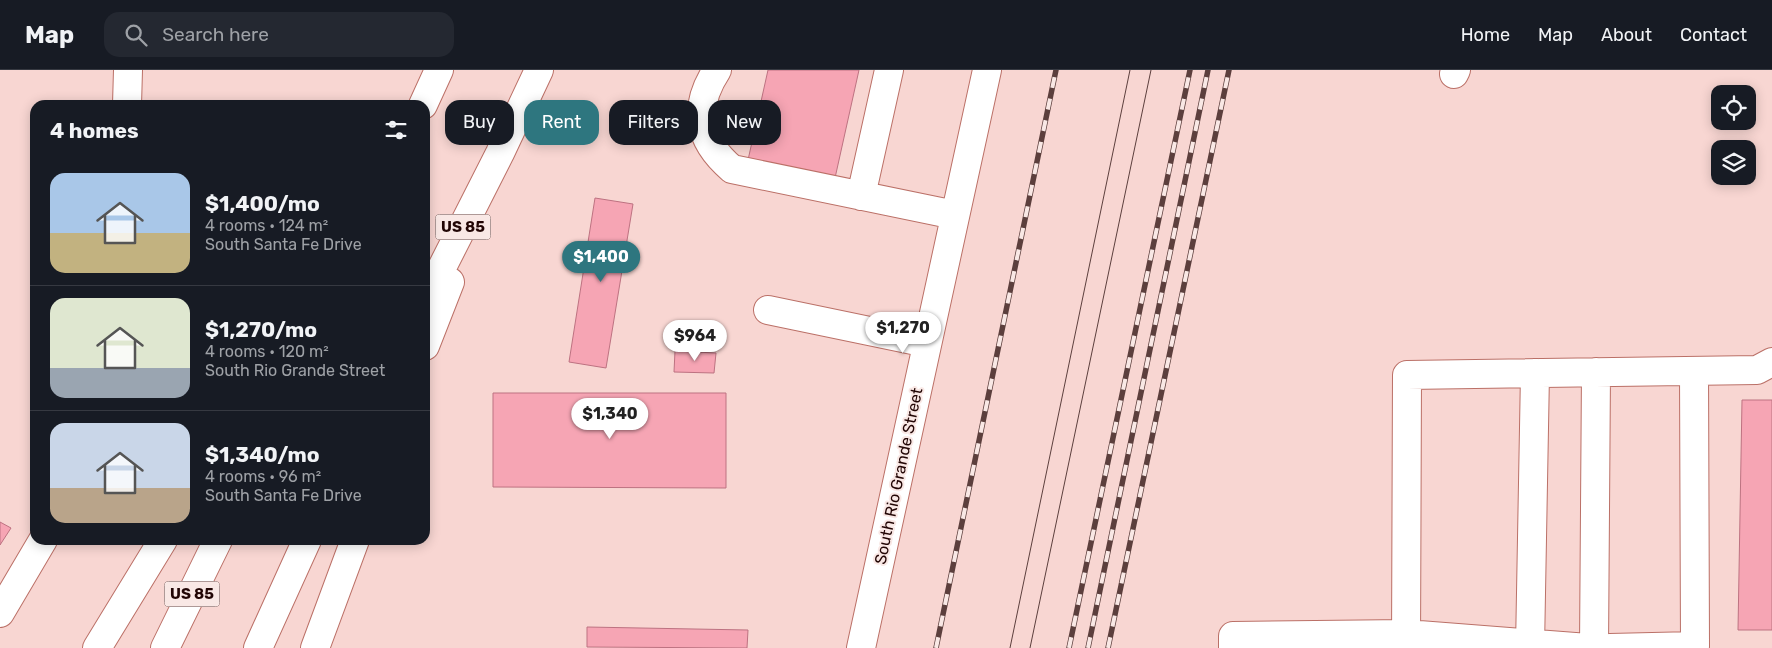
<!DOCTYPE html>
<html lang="en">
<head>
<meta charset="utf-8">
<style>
	:root { --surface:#171b24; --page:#242831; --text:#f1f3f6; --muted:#9ea1a6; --line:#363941; --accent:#2e767f }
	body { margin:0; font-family:Rubik,sans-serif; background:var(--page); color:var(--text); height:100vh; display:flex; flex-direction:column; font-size:19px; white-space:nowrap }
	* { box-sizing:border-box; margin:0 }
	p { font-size:16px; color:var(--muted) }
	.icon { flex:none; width:28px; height:28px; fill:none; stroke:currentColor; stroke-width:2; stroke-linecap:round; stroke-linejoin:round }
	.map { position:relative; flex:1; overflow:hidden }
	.sheet { position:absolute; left:30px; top:30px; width:400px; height:445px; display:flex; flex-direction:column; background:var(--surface); border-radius:15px; box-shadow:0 2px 12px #0003 }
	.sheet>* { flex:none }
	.guide { position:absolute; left:445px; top:30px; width:475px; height:45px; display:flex; gap:10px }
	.buttons { position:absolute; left:1711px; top:15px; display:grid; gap:10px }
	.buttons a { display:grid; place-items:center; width:45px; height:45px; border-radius:10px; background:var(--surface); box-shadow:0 2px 12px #0003; font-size:25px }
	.price { position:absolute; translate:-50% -42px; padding:0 11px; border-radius:18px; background:#fff; color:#222; font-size:16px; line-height:32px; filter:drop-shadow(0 1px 2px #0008) }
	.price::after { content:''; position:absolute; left:50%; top:30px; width:15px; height:11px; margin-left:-8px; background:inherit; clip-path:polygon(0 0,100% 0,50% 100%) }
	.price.on { background:var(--accent); color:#fff }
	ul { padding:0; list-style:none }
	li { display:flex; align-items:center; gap:15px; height:125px; padding:0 20px }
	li+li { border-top:1px solid var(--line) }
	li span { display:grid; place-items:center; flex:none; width:140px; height:100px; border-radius:15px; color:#555 }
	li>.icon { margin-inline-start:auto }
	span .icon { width:60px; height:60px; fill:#fffc; stroke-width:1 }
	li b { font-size:21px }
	h2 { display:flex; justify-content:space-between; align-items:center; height:60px; padding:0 20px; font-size:21px }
	.tag { padding:0 18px; border-radius:15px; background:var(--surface); box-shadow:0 2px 12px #0003; font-size:18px; line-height:45px }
	.tag.on { background:var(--accent); color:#fff }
	header { display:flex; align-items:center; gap:30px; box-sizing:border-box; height:70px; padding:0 25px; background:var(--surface); border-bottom:1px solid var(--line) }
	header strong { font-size:24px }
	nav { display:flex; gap:28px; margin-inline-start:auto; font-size:18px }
	.search { width:350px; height:45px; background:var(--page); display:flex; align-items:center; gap:12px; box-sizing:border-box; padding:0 18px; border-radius:15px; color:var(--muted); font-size:19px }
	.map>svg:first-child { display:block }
	.building { fill:#f6a5b4; stroke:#bd7281 }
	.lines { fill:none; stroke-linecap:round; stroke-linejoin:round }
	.minor-casing { stroke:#bb7067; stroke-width:30 }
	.highway-casing { stroke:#bb7067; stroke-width:30 }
	.minor { stroke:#fff; stroke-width:28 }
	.highway { stroke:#fff; stroke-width:28 }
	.tram { stroke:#5c3f3d; stroke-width:1 }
	.rail-casing { stroke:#5c3f3d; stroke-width:5.5 }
	.rail { stroke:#f9e8e5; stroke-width:4; stroke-dasharray:11; stroke-linecap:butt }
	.labels { text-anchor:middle; stroke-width:4; stroke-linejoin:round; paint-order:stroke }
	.shield { fill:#f9e8e5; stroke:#624a48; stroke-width:1 }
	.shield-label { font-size:15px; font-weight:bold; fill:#220605 }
	.street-label { font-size:16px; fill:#220605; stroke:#f9e8e5 }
</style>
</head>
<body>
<header>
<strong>Map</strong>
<div class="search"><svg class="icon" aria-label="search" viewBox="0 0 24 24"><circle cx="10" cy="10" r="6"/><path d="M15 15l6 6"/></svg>Search here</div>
<nav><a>Home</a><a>Map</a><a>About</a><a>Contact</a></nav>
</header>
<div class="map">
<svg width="1772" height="578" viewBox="0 0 1772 578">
	<rect width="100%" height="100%" fill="#f8d6d2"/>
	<path class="building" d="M768,0H859L835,108L748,90Z
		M595,128L633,134L606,298L569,292Z
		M675,281L716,283L714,303L674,302Z
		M493,323H726V418L493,417Z
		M1742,330H1772V560H1738Z
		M0,452L11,458L0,475Z
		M587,557L748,560L747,578L587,577Z"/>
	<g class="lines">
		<g class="minor-casing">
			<path id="minor" d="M717,0C692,38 698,70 732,99L955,145
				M1454,4L1456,0
				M127,35L128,0
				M861,126L889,0
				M768,240L927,273
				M0,543L43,470
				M861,578L987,0
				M1233,578V566L1406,564L1588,578
				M1406,578L1407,305L1757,300L1772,292
				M1530,578L1535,303
				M1594,578L1596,302
				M1610,578L1695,576L1694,301"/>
		</g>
		<g class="highway-casing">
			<path id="highway" d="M423,35L439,0
				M425,231L500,83L539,0
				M425,276L450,212
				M97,578L163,470
				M165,578L218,470
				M258,578L307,470
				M315,578L355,470"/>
		</g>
		<use href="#minor" class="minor"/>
		<use href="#highway" class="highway"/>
		<path class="tram" d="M1010,578L1130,0
			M1030,578L1151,0"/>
		<g class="rail-casing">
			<path id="rail" d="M936,578L1056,0
				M1069,578L1190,0
				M1088,578L1208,0
				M1108,578L1229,0"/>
		</g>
		<use href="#rail" class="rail"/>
	</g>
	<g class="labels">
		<g class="shield">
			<rect x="435.5" y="144.5" width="55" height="25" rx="4"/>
			<rect x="164.5" y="511.5" width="55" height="25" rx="4"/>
		</g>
		<g class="shield-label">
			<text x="463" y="162">US 85</text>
			<text x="192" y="529">US 85</text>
		</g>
		<g class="street-label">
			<text transform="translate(898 406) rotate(-78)" y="6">South Rio Grande Street</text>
		</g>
	</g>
</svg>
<div class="buttons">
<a><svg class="icon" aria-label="locate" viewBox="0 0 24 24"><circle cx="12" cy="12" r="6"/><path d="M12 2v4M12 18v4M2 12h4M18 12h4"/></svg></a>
<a><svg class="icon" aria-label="layers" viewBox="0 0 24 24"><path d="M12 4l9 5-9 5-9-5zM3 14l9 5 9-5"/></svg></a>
</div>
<b class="price on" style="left:601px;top:213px">$1,400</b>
<b class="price" style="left:903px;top:284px">$1,270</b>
<b class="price" style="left:695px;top:292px">$964</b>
<b class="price" style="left:610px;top:370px">$1,340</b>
<div class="guide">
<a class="tag">Buy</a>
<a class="tag on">Rent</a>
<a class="tag">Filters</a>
<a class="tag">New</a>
</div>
<section class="sheet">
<h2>4 homes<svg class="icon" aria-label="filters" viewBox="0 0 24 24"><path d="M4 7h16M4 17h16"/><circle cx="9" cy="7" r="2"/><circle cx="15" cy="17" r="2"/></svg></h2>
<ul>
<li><span style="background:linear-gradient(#a9c7e8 60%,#c2b280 0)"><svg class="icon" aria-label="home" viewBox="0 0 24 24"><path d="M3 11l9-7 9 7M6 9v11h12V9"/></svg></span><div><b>$1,400/mo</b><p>4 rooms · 124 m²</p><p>South Santa Fe Drive</p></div></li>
<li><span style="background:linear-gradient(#dfe7d0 70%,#9aa5b1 0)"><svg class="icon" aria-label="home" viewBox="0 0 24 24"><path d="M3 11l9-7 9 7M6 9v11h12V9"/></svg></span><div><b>$1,270/mo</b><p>4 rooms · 120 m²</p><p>South Rio Grande Street</p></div></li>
<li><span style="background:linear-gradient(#c9d6e8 65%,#b9a48a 0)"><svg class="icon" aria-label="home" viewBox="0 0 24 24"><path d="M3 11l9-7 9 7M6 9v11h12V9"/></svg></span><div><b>$1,340/mo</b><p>4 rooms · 96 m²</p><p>South Santa Fe Drive</p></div></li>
</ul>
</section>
</div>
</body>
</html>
